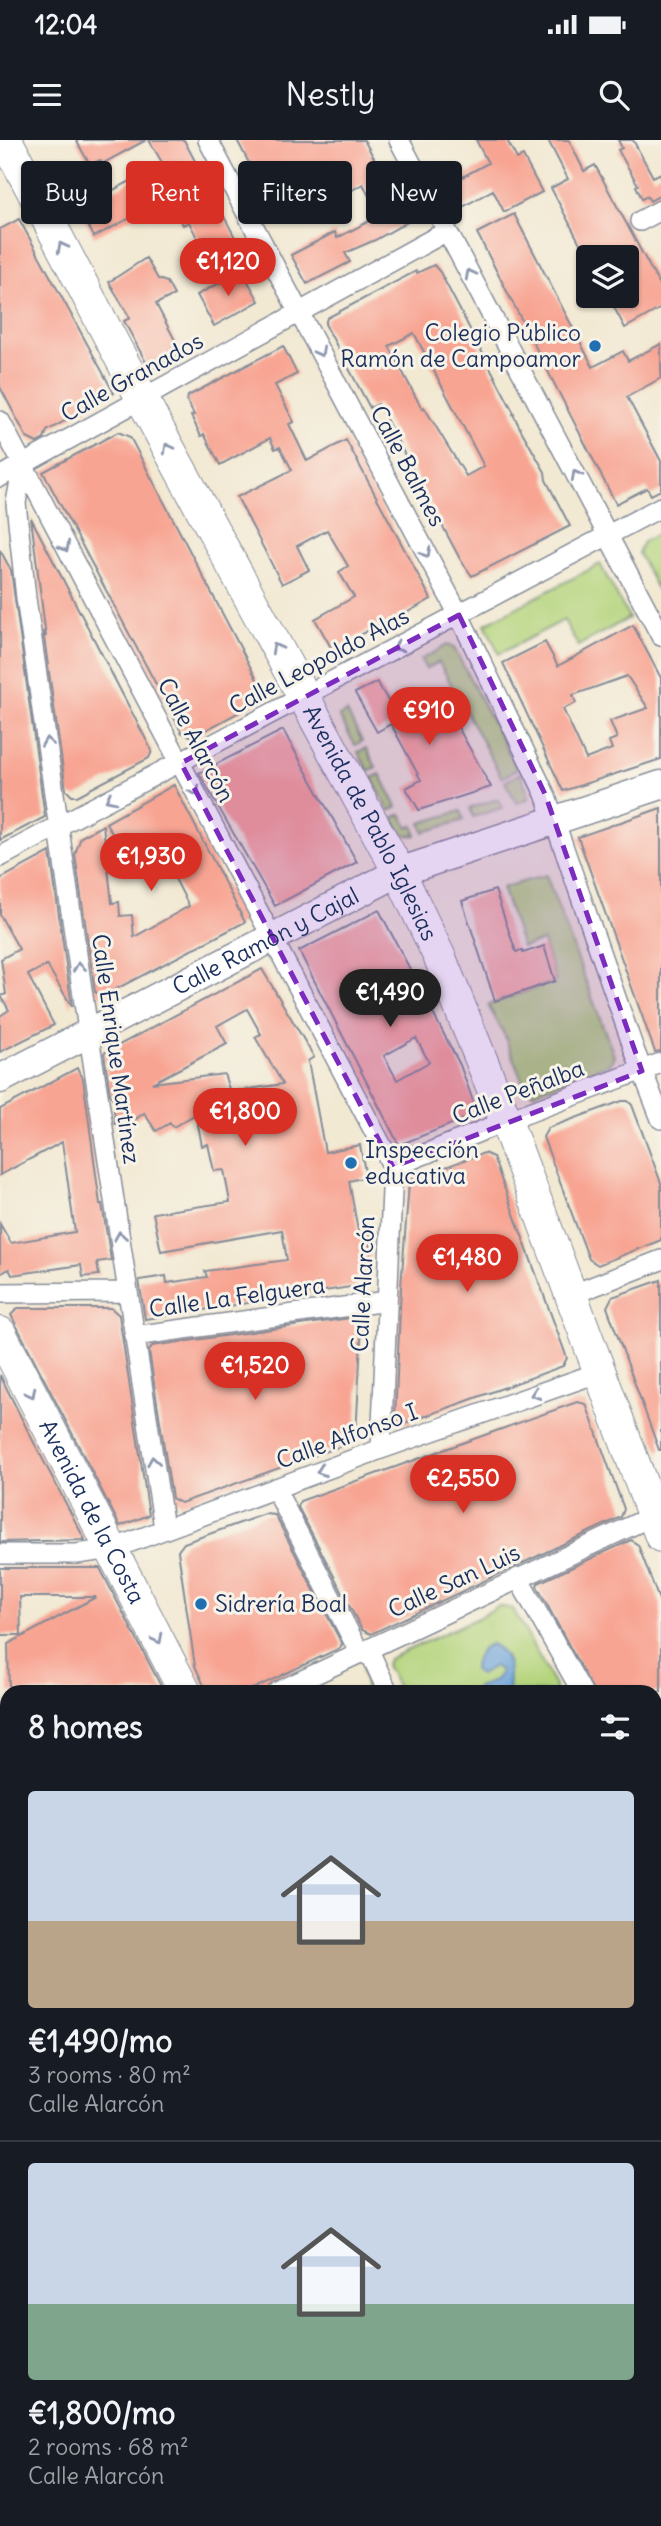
<!DOCTYPE html>
<html lang="en">
<head>
<meta charset="utf-8">
<style>
	:root { --surface:#171b24; --page:#242831; --text:#f1f3f6; --muted:#9ea1a6; --line:#363941; --accent:#d93025 }
	body { margin:0; font-family:Delius,sans-serif; background:var(--page); color:var(--text); height:100vh; display:flex; flex-direction:column; font-size:26px; white-space:nowrap }
	* { box-sizing:border-box; margin:0 }
	p { font-size:23px; color:var(--muted) }
	.icon { flex:none; width:38px; height:38px; fill:none; stroke:currentColor; stroke-width:2; stroke-linecap:round; stroke-linejoin:round }
	.map { position:relative; flex:1; overflow:hidden }
	.drawer { position:absolute; left:0px; top:1545px; width:662px; height:842px; display:flex; flex-direction:column; background:var(--surface); border-radius:21px 21px 0 0; box-shadow:0 2px 5px #0004 }
	.drawer>* { flex:none }
	.guide { position:absolute; left:21px; top:21px; width:620px; height:63px; display:flex; gap:14px }
	.controls { position:absolute; left:576px; top:105px; display:grid; gap:14px }
	.controls a { display:grid; place-items:center; width:63px; height:63px; border-radius:7px; background:var(--surface); box-shadow:0 2px 5px #0004; font-size:35px }
	.price { position:absolute; translate:-50% -60px; padding:0 16px; border-radius:24px; background:var(--accent); color:#fff; font-size:23px; line-height:46px; filter:drop-shadow(0 2px 4px #0008) }
	.price::after { content:''; position:absolute; left:50%; top:42px; width:21px; height:16px; margin-left:-10px; background:inherit; clip-path:polygon(0 0,100% 0,50% 100%) }
	.price.current { background:#222; color:#fff }
	ul { padding:0; list-style:none }
	li { display:grid; align-content:center; gap:14px; height:371px; padding:0 28px }
	li+li { border-top:2px solid var(--line) }
	li span { display:grid; place-items:center; height:217px; border-radius:7px; color:#555 }
	li>.icon { margin-inline-start:auto }
	span .icon { width:126px; height:126px; fill:#fffc; stroke-width:1 }
	li b { font-size:30px }
	h2 { display:flex; justify-content:space-between; align-items:center; height:84px; padding:0 28px; font-size:30px }
	.chip { padding:0 24px; border-radius:7px; background:var(--surface); box-shadow:0 2px 5px #0004; font-size:24px; line-height:63px }
	.chip.current { background:var(--accent); color:#fff }
	.status { display:flex; justify-content:space-between; align-items:center; height:49px; padding:0 35px; background:var(--surface); direction:ltr }
	.status svg { height:19px; fill:currentColor }
	header { display:flex; justify-content:space-between; align-items:center; height:91px; padding:0 28px; background:var(--surface); font-size:32px; font-weight:600 }
	.map>svg:first-child { display:block }
	.green { fill:#b4d47b; stroke:#68826c; stroke-width:2 }
	.water { fill:#6ca2d9; stroke:#44689c; stroke-width:2 }
	.building { fill:#f8a493; fill-rule:evenodd }
	.lines { fill:none; stroke-linecap:round; stroke-linejoin:round }
	.street-casing { stroke:#868c98; stroke-width:22 }
	.secondary-casing { stroke:#868c98; stroke-width:31 }
	.primary-casing { stroke:#868c98; stroke-width:34 }
	.street { stroke:#fff; stroke-width:19 }
	.secondary { stroke:#fff; stroke-width:28 }
	.primary { stroke:#fff; stroke-width:32 }
	.oneway { stroke:#8d97ae }
	.marked { fill:#7b2cbf; fill-opacity:0.2; stroke:#7b2cbf; stroke-width:5; stroke-dasharray:14 9; stroke-linejoin:round }
	.poi-dot { fill:#1f6fb2; stroke:#f7f3e8; stroke-width:2.5 }
	.labels { text-anchor:middle; stroke-width:6; stroke-linejoin:round; paint-order:stroke }
	.poi-label { font-size:23px; fill:#1b2f5e; stroke:#f7f3e8; text-anchor:start }
	.street-label { font-size:23px; fill:#1b2f5e; stroke:#f7f3e8 }
</style>
</head>
<body>
<div class="status"><b>12:04</b><svg viewBox="0 0 49 12"><path d="M0 12V9h3v3zM5 12V6h3v6zM10 12V3h3v9zM15 12V0h3v12zM26 1h20v11H26zM47 4h2v5h-2z"/></svg></div>
<header><svg class="icon" aria-label="menu" viewBox="0 0 24 24"><path d="M4 6h16M4 12h16M4 18h16"/></svg>Nestly<svg class="icon" aria-label="search" viewBox="0 0 24 24"><circle cx="10" cy="10" r="6"/><path d="M15 15l6 6"/></svg></header>
<div class="map">
<svg width="661" height="2386" viewBox="0 0 661 2386">
	<rect width="100%" height="100%" fill="#f7f3e8"/>
	<filter id="ink" filterUnits="userSpaceOnUse"><feTurbulence type="fractalNoise" baseFrequency=".0143" numOctaves="2"/><feDisplacementMap in="SourceGraphic" scale="14" xChannelSelector="R" yChannelSelector="G"/><feConvolveMatrix kernelMatrix="1 2 1 2 8 2 1 2 1" color-interpolation-filters="sRGB"/></filter>
	<filter id="wash" filterUnits="userSpaceOnUse"><feTurbulence type="fractalNoise" baseFrequency=".00686" numOctaves="4" result="noise"/><feDisplacementMap in="SourceGraphic" scale="28" xChannelSelector="R" yChannelSelector="G"/><feGaussianBlur stdDeviation="1.57" result="paint"/><feColorMatrix in="noise" values="0 0 0 0 0 0 0 0 0 0 0 0 0 0 0 0 0 1.4 0 .05"/><feComposite in="paint" operator="in"/></filter>
	<g filter="url(#wash)">
		<rect width="100%" height="100%" fill="#f2e9d3"/>
		<path class="green" d="M661,392V452L659,453L638,413L643,402Z
			M600,424L629,478L578,506L564,480L499,514L485,484Z
			M447,505L454,508L517,629L502,638L439,522L426,529L421,520Z
			M347,572L362,601L355,605L339,576Z
			M366,608L376,627L368,631L358,612Z
			M520,633L529,654L528,659L517,663L505,642Z
			M380,634L397,667L389,671L372,638Z
			M498,659L502,668L473,677L470,668Z
			M461,671L464,680L424,692L421,683Z
			M401,674L408,687L414,686L416,695C403,698 398,689 393,678Z
			M546,735L614,916L610,924L533,953L525,948L504,894L488,865L556,841L543,801L522,807L502,748Z
			M498,1466L513,1469L555,1546V1552H400L386,1525L388,1519L482,1476Z
			M368,1525L383,1552H366L362,1529Z
			M542,2380H580L575,2386H537Z"/>
		<path class="water" d="M491,1504C511,1513 510,1533 508,1552H475L477,1547L494,1541L500,1534L499,1530L494,1526L480,1535L474,1531C474,1519 479,1509 491,1504Z"/>
		<g id="blocks">
			<path class="building" d="M76,0H146L102,24L100,20L90,25Z
				M149,0H184L238,103L208,119L189,82L183,85L168,58L94,97L79,68L163,24Z
				M237,0H364L409,81L375,100L345,113L350,122L307,144L291,115L335,92L337,98L379,76L363,44L303,78L299,71L279,81Z
				M476,0H507L517,19L523,16L542,52L504,72L493,50L459,69L446,46L488,23Z
				M548,0H569L584,31L595,25L661,148V168L625,188L608,156H626V117H587L551,48L568,39Z
				M618,0H633L653,37L661,33V55L650,61L647,56L642,59L636,46L638,45L618,10L622,8Z
				M514,74L593,227L623,211L628,221L661,204V238L627,257L661,321V350L651,355L647,348L616,364L477,93Z
				M19,79L114,253L47,291L44,299L37,303L27,298L0,247V89Z
				M146,118L158,139L167,142L174,155L156,164L177,204L174,205L179,215L150,230L124,181L130,178L109,142Z
				M434,125L440,132L514,273L513,274L521,290L545,332L546,340L570,386L472,436L460,419L378,264L370,268L325,184L327,178L416,131L417,133ZM414,193L484,326L466,336L424,267L422,269L389,206Z
				M242,131L259,161L214,186L197,155Z
				M283,206L297,234L275,245L294,282L289,284L307,321L346,300L431,459L383,486L381,483L333,511L315,479L354,457L339,432L348,426L327,390L297,406L309,430L282,444L237,357L292,330L280,307L275,309L270,298L220,325L204,294L201,296L191,276L194,275L187,261L188,256Z
				M118,292L130,297L263,551L260,561L193,597L182,593L43,332Z
				M31,378L152,611L149,618L77,656H72L66,650L43,491L46,497Z
				M0,410L11,430L45,677L0,700Z
				M633,485L661,538V619L563,651L503,523L545,502L558,526ZM627,536L648,568L610,581L617,598L609,601L612,609L586,619L563,569L576,563L573,555Z
				M377,542L396,574L423,559L425,563L434,558L436,561L442,558L491,647L419,670L406,648L421,640L391,584L377,592L355,553Z
				M283,590L357,722L275,766L199,633Z
				M174,645L245,782L103,856L95,852L75,714L81,697L103,685L112,763L119,762L120,776L132,775L134,797L189,766L157,703L128,721L106,683Z
				M661,668V911L655,912L578,697Z
				M50,712L72,867L47,825L28,835L54,885L0,912V876L9,870L1,856L6,854L1,819L19,809L0,775V739Z
				M495,750L516,812L522,810L523,813L544,806L555,841L495,861L462,761Z
				M379,770L460,925L477,972L472,976L399,1005L299,811ZM416,898L429,922L397,940L384,916Z
				M262,829L314,917L308,921L325,1012L360,1005L366,1037L349,1041L359,1096L370,1094V1144L145,1179L139,1140L166,1136L167,1143L207,1137L205,1131L287,1120L282,1090L161,1111L153,1073L230,1062L224,1030L214,1031L208,1004L202,1006L196,974L173,987L170,983L156,991L144,973L133,981L115,984L114,969L117,966L110,954L104,913ZM247,869L261,894L255,897L283,944L230,952L224,934L152,943L227,904L217,886Z
				M77,928L83,938L100,1064H102L111,1120L97,1122L99,1135L83,1137L81,1125L12,1135L9,1129L0,1134V1084L11,1103L75,1092L62,1002L0,1035V969Z
				M622,961H628L632,965L661,1043V1100L598,1125L589,1119L543,997L548,988Z
				M484,1013L493,1017L567,1218L563,1226L401,1285L395,1279L401,1147L409,1043L412,1039Z
				M661,1140V1310H659L607,1167L612,1157Z
				M111,1168L119,1175L149,1375L120,1386L11,1175L18,1168Z
				M357,1177L362,1181L356,1296L350,1303L181,1363L172,1358L149,1211L152,1206Z
				M0,1235L28,1291L85,1400L0,1402Z
				M577,1262L586,1264L624,1369L621,1377L371,1494L362,1490L298,1367L300,1361Z
				M265,1374L275,1375L342,1504L340,1508L246,1552H207L195,1526L178,1411L184,1403Z
				M631,1400L638,1405L661,1465V1552H594L537,1446L538,1443Z
				M0,1428H100L164,1552H9L8,1504L96,1457H20L21,1495H0Z"/>
		</g>
	</g>
	<g filter="url(#ink)">
		<use href="#blocks" fill-opacity="0" stroke="#868c98" stroke-width="2"/>
		<g class="lines">
			<g class="street-casing">
				<path id="street" d="M208,0L459,475L545,654L635,912L661,979
					M399,0L661,496
					M640,81L661,70
					M0,281L393,1027L381,1309
					M23,324L16,363L26,458L84,863L164,1388
					M0,337L447,91
					M0,717L661,367
					M393,1027L506,981L661,923
					M0,1153L128,1152
					M571,1155L661,1120
					M134,1196L387,1161
					M275,1348L353,1500L360,1512L372,1517L388,1552
					M0,1414H77L112,1409L381,1309L600,1232
					M518,1438L582,1552
					M277,1552L661,1372
					M0,1668L7,1664
					M654,1679L661,1676
					M0,1693L7,1707
					M0,2011L7,2004
					M0,2181H7
					M654,2323L661,2329
					M654,2346L661,2353
					M0,2350L7,2357
					M30,2380L36,2386
					M591,2380L598,2386
					M70,2386L76,2380
					M634,2386L639,2380"/>
			</g>
			<g class="secondary-casing">
				<g id="secondary">
					<path id="s1" d="M0,939L399,732L661,645"/>
					<path d="M654,1998L661,1991"/>
					<path d="M654,2250L661,2252"/>
					<path d="M291,2386L296,2380"/>
					<path d="M498,2386L504,2380"/>
				</g>
			</g>
			<g class="primary-casing">
				<g id="primary">
					<path id="s2" d="M6,0L156,285L399,732L440,818L506,981L661,1396"/>
					<path id="s3" d="M0,1193L185,1552"/>
					<path d="M654,2273L661,2276"/>
				</g>
			</g>
			<use href="#street" class="street"/>
			<use href="#secondary" class="secondary"/>
			<use href="#primary" class="primary"/>
		</g>
		<defs><path id="oneway-chevron" d="M-2-3.5L2.5 0L-2 3.5" fill="none" stroke-width="1.6" stroke-linecap="round" stroke-linejoin="round" transform="scale(1.75)"/></defs>
		<g class="oneway">
			<use href="#oneway-chevron" transform="translate(62 107) rotate(-118)"/>
			<use href="#oneway-chevron" transform="translate(470 134) rotate(-118)"/>
			<use href="#oneway-chevron" transform="translate(320 212) rotate(62)"/>
			<use href="#oneway-chevron" transform="translate(168 308) rotate(-118)"/>
			<use href="#oneway-chevron" transform="translate(576 335) rotate(-118)"/>
			<use href="#oneway-chevron" transform="translate(65 407) rotate(62)"/>
			<use href="#oneway-chevron" transform="translate(426 413) rotate(62)"/>
			<use href="#oneway-chevron" transform="translate(398 507) rotate(152)"/>
			<use href="#oneway-chevron" transform="translate(276 508) rotate(-118)"/>
			<use href="#oneway-chevron" transform="translate(47 602) rotate(-98)"/>
			<use href="#oneway-chevron" transform="translate(195 651) rotate(62)"/>
			<use href="#oneway-chevron" transform="translate(110 659) rotate(153)"/>
			<use href="#oneway-chevron" transform="translate(79 827) rotate(-98)"/>
			<use href="#oneway-chevron" transform="translate(120 1096) rotate(-99)"/>
			<use href="#oneway-chevron" transform="translate(31 1253) rotate(63)"/>
			<use href="#oneway-chevron" transform="translate(535 1254) rotate(161)"/>
			<use href="#oneway-chevron" transform="translate(153 1321) rotate(-99)"/>
			<use href="#oneway-chevron" transform="translate(321 1331) rotate(160)"/>
			<use href="#oneway-chevron" transform="translate(158 1499) rotate(63)"/>
		</g>
	</g>
	<path class="marked" d="M459,475L545,654L642,931L393,1027L181,623Z"/>
	<g class="poi-dot">
		<circle cx="595" cy="206" r="7"/>
		<circle cx="351" cy="1023" r="7"/>
		<circle cx="201" cy="1464" r="7"/>
	</g>
	<g class="labels">
		<g class="poi-label">
			<text x="581" y="201" text-anchor="end">Colegio Público<tspan x="581" dy="26">Ramón de Campoamor</tspan></text>
			<text x="365" y="1018">Inspección<tspan x="365" dy="26">educativa</tspan></text>
			<text x="215" y="1472">Sidrería Boal</text>
		</g>
		<g class="street-label">
			<text transform="translate(132 237) rotate(-29)" y="8">Calle Granados</text>
			<text transform="translate(408 326) rotate(62)" y="8">Calle Balmes</text>
			<text transform="translate(319 521) rotate(-28)" y="8">Calle Leopoldo Alas</text>
			<text transform="translate(196 600) rotate(62)" y="8">Calle Alarcón</text>
			<text dy="8" stroke="none"><textPath href="#s2" startOffset="774">Avenida de Pablo Iglesias</textPath></text>
			<text dy="8" stroke="none"><textPath href="#s1" startOffset="299">Calle Ramón y Cajal</textPath></text>
			<text transform="translate(116 909) rotate(82)" y="8">Calle Enrique Martínez</text>
			<text transform="translate(518 952) rotate(-21)" y="8">Calle Peñalba</text>
			<text transform="translate(363 1144) rotate(-87)" y="8">Calle Alarcón</text>
			<text transform="translate(237 1157) rotate(-8)" y="8">Calle La Felguera</text>
			<text transform="translate(347 1296) rotate(-20)" y="8">Calle Alfonso I</text>
			<text dy="8" stroke="none"><textPath href="#s3" startOffset="201">Avenida de la Costa</textPath></text>
			<text transform="translate(454 1441) rotate(-25)" y="8">Calle San Luis</text>
		</g>
	</g>
</svg>
<div class="controls">
<a><svg class="icon" aria-label="layers" viewBox="0 0 24 24"><path d="M12 4l9 5-9 5-9-5zM3 14l9 5 9-5"/></svg></a>
</div>
<b class="price" style="left:228px;top:158px">€1,120</b>
<b class="price" style="left:429px;top:607px">€910</b>
<b class="price" style="left:151px;top:753px">€1,930</b>
<b class="price current" style="left:390px;top:889px">€1,490</b>
<b class="price" style="left:245px;top:1008px">€1,800</b>
<b class="price" style="left:467px;top:1154px">€1,480</b>
<b class="price" style="left:255px;top:1262px">€1,520</b>
<b class="price" style="left:463px;top:1375px">€2,550</b>
<div class="guide">
<a class="chip">Buy</a>
<a class="chip current">Rent</a>
<a class="chip">Filters</a>
<a class="chip">New</a>
</div>
<section class="drawer">
<h2>8 homes<svg class="icon" aria-label="filters" viewBox="0 0 24 24"><path d="M4 7h16M4 17h16"/><circle cx="9" cy="7" r="2"/><circle cx="15" cy="17" r="2"/></svg></h2>
<ul>
<li><span style="background:linear-gradient(#c9d6e8 60%,#b9a48a 0)"><svg class="icon" aria-label="home" viewBox="0 0 24 24"><path d="M3 11l9-7 9 7M6 9v11h12V9"/></svg></span><div><b>€1,490/mo</b><p>3 rooms · 80 m²</p><p>Calle Alarcón</p></div></li>
<li><span style="background:linear-gradient(#c9d6e8 65%,#7fa58c 0)"><svg class="icon" aria-label="home" viewBox="0 0 24 24"><path d="M3 11l9-7 9 7M6 9v11h12V9"/></svg></span><div><b>€1,800/mo</b><p>2 rooms · 68 m²</p><p>Calle Alarcón</p></div></li>
</ul>
</section>
</div>
</body>
</html>
